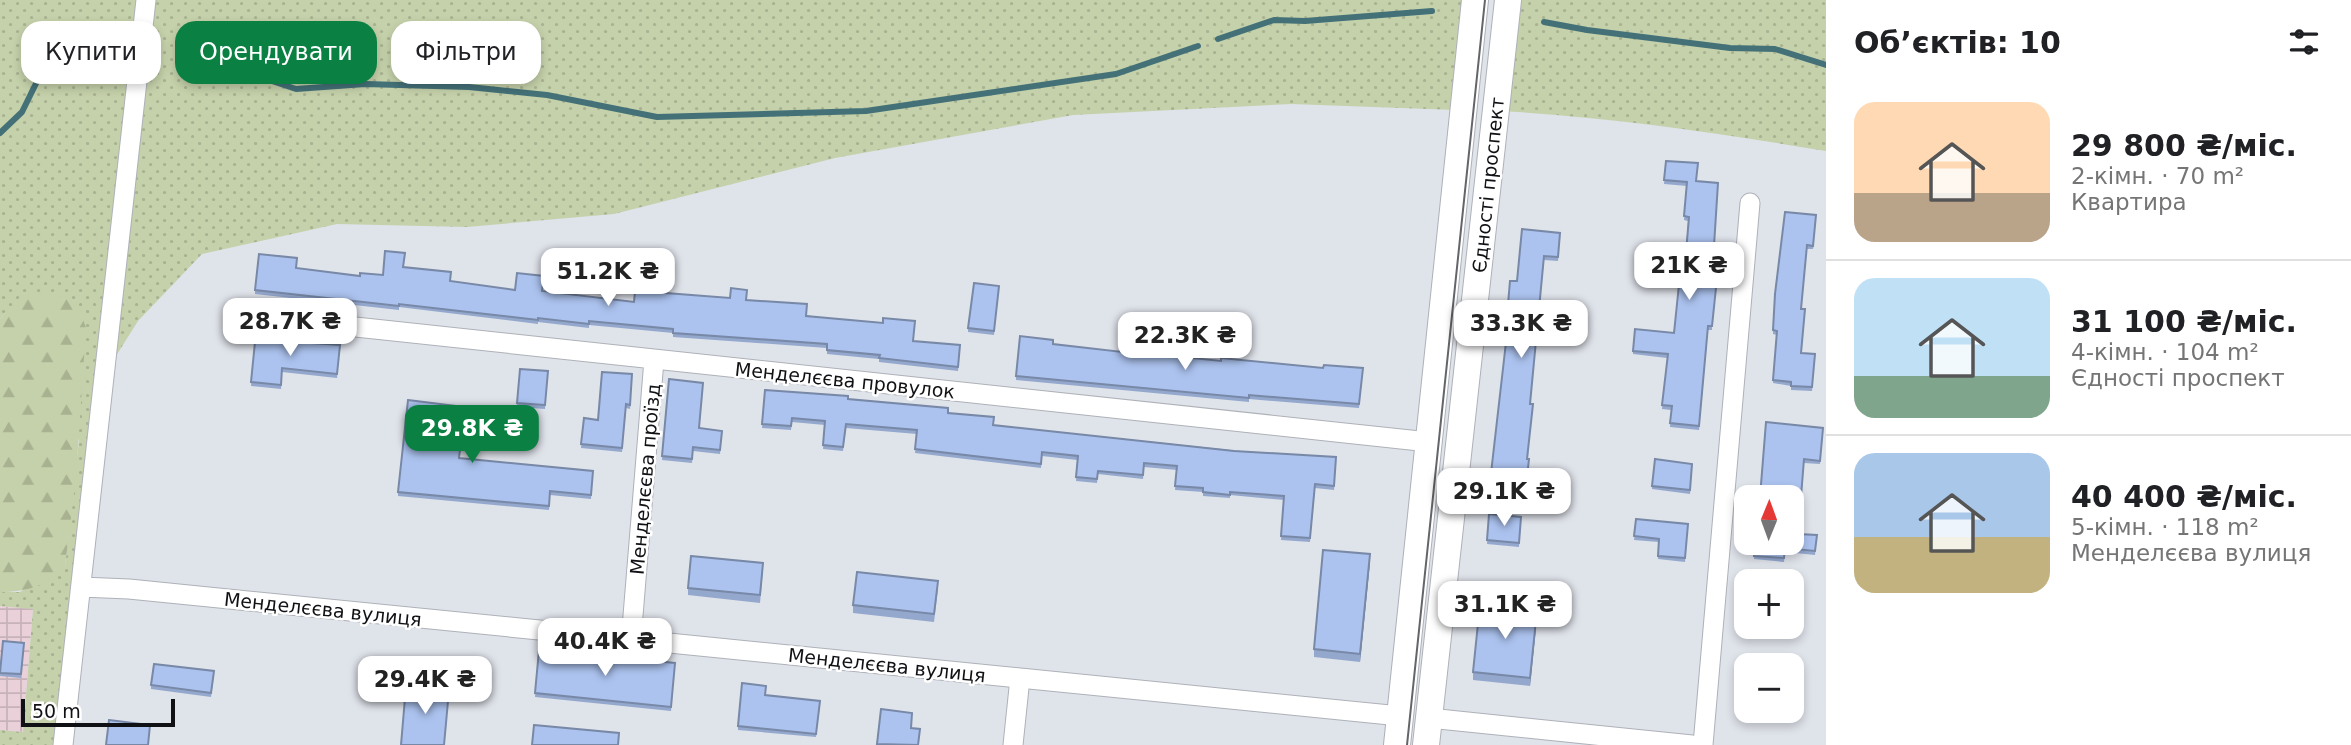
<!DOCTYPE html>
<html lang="uk">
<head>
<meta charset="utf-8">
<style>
	:root { --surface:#fff; --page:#f2f2f2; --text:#202124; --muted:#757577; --line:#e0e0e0; --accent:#0b8043 }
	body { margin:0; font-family:"DejaVu Sans",sans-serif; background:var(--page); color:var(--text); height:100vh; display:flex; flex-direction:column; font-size:26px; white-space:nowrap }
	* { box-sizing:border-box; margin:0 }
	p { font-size:23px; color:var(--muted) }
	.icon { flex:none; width:38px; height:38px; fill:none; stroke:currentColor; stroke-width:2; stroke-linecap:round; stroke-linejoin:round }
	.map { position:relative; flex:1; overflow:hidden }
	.side { display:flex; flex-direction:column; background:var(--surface); width:525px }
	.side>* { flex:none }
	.guide { position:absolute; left:21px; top:21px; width:665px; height:63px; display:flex; gap:14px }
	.needle { width:46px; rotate:1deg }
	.buttons { position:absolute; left:1734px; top:485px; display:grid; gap:14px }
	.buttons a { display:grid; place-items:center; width:70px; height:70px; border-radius:14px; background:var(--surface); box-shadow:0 4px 10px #0003; font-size:35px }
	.scale { position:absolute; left:21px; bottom:18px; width:154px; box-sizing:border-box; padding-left:7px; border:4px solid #101114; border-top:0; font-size:19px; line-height:24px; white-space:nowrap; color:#101114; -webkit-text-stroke:5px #fff; paint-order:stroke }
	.price { position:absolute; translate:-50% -60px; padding:0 16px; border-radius:14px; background:#fff; color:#222; font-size:23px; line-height:46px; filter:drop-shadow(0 2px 4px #0008) }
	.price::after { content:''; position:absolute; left:50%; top:42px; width:21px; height:16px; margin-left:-10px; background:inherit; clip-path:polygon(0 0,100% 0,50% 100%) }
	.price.current { background:var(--accent); color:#fff }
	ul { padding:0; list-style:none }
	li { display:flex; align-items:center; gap:21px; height:175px; padding:0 28px }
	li+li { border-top:2px solid var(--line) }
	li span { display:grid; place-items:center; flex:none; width:196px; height:140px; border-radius:21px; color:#555 }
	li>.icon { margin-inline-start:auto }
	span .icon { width:84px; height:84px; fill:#fffc; stroke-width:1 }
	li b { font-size:30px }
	h2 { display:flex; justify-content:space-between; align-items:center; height:84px; padding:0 28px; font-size:30px }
	.chip { padding:0 24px; border-radius:21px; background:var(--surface); box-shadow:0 4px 10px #0003; font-size:24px; line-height:63px }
	.chip.current { background:var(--accent); color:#fff }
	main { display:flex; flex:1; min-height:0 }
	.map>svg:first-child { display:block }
	.industrial { fill:url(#industrial-grid) }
	.grass { fill:url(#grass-dots) }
	.forest { fill:url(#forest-firs) }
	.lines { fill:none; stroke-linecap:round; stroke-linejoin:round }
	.stream { stroke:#447178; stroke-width:6 }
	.minor-casing { stroke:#aeb1b8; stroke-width:21 }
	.secondary-casing { stroke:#aeb1b8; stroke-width:28 }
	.minor { stroke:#fff; stroke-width:19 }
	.secondary { stroke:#fff; stroke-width:26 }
	.tram { stroke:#63656a; stroke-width:2 }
	.wall { fill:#94a8ce }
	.shaded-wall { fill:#7888a7 }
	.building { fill:#acc3ef; stroke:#7888a7; stroke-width:2 }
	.labels { text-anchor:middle; stroke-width:5; stroke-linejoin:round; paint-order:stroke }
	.street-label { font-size:19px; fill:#101114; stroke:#fff }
</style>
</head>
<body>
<main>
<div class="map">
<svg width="1826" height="745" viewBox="0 0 1826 745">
	<defs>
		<pattern id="industrial-grid" width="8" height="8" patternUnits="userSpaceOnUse" patternTransform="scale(1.75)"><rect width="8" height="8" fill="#ead1d9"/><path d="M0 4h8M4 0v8" fill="none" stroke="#c8b2b9"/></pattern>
		<pattern id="grass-dots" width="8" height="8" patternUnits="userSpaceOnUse" patternTransform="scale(1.75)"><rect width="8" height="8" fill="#c5d1aa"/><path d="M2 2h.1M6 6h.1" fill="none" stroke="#a8b291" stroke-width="1.8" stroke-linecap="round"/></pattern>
		<pattern id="forest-firs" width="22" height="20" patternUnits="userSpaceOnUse" patternTransform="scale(1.75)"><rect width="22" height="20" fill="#c5d1aa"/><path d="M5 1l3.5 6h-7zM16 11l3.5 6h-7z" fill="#a8b291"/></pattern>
	</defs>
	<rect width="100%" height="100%" fill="#dfe3ea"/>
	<path class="industrial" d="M0,606L33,608L23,732L0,730Z"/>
	<path class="grass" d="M0,0H1468L1456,110L1291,104L1073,115L835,158L614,214L467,227L337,224L202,254L138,321L104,375L55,745H0V730L23,732L33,609L0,606V592H20L65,566L79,440L6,312L0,319Z
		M1512,0H1826V151C1718,133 1610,117 1501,111Z"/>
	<path class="forest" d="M31,295C65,295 75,293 86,328L76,477L65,566C48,586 26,592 0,592V319L6,312Z"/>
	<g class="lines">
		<path class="stream" d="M1544,22L1587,30L1730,48L1775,49L1826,65
			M1218,39L1274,20L1305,21L1432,11
			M263,78L296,89L365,84L469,87L547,95L657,117L866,111L1116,74L1198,46
			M0,133L22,112L48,59"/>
		<g class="minor-casing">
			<path id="minor" d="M262,317L1429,442
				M81,587L129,589L1400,716
				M631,640L654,360
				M1429,718L1692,745
				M63,745L146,0
				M1013,745L1020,678
				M1703,745L1750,203"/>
		</g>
		<g class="secondary-casing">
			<path id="secondary" d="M1397,745L1475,0
				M1426,745L1508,0"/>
		</g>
		<use href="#minor" class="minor"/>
		<use href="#secondary" class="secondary"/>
		<path class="tram" d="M1407,745L1485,0"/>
	</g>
	<path class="wall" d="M1666,161L1696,181L1712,277V330H1708L1699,430L1670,427L1671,410L1662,409L1667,358L1633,354V351L1674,333L1684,276L1688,221L1684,220L1687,186L1664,184Z
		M1816,215L1813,249H1807L1801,309V353L1815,354L1812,391L1791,390V386L1773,383L1777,335L1773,334V330Z
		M1560,233L1558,261L1544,260L1530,404L1528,459L1529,463L1526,490L1490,486L1509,320H1507V316L1517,281Z
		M404,267L450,281L515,290L542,291L634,302L653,292L746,300L914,341L960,345L958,371L879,362V359L827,354V348L673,337V333L589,325V328L538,322V324L399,307V310L255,294V290L296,268L360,276L383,275Z
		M999,286L994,335L968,332V328Z
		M256,332L285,341L340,345L337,378L282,372L281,389L251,386Z
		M1053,344L1122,352L1154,354L1221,361L1323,368H1363L1359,408L1249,399V402L1016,380V376Z
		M520,369L548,371L545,409L517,407Z
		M632,374L630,409L626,408L622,452L581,448L584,418L598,420Z
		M669,379L699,428L722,431L720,454L693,451L692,463L662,460Z
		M765,390L848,399L948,412L993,425L1336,461L1334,490L1315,488L1310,542L1281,540L1284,500L1230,495V498L1203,496V492L1175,490L1177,470L1144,467L1143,479L1098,474L1097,483L1076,481L1077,460L1042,456L1041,468L915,453L917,434L846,428L843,451L823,449L825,425L792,422L791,430L762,428Z
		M1823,428L1820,464L1804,463L1798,534L1817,535L1815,555L1785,552L1784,562L1754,559L1755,542H1792V497H1760Z
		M459,458L593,471L591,499L550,495L549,510L398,496V492Z
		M1692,468L1690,494L1652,489V486Z
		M1489,514L1521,517L1519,547L1487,544Z
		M1636,519L1688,524L1685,562L1658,559L1659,542L1634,540Z
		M1370,562L1360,662L1314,657V649Z
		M763,570L760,603L688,595V588Z
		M938,589L934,622L853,613V605Z
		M1537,618L1530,686L1473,680V672Z
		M3,641L24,643L21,678L0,676Z
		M539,650L675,663L671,711L535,697Z
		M214,675L211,697L151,689V685Z
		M765,695L820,705L816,737L738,730V726Z"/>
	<path class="shaded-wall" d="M1370,554V562L1360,662V654Z
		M1537,610V618L1530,686V678Z"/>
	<path class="building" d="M1666,161L1698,163L1696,181L1718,183L1712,277L1717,278L1712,326H1708L1699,426L1670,423L1672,406L1662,405L1668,354L1633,351L1635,329L1674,333L1680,275L1684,276L1689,217L1684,216L1687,182L1664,180Z
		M1785,212L1816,215L1813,246L1807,245L1801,309H1805L1801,353L1815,354L1812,387L1791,386V382L1773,380L1777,331L1773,330L1775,294Z
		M1522,229L1560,233L1558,257L1544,256L1530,404H1533L1527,459H1529L1526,486L1490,482L1509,316H1507L1510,281H1517Z
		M385,251L405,253L403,267L451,272L450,281L515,290L517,273L544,276L542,291L634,302L636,281L654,283L653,292L730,298L731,288L747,290L746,300L807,304L806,316L883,323V318L915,321L913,341L960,345L958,367L879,358L880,355L827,350V344L673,333V329L589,321V324L538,318V320L399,304V306L255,290L259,254L297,258L296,268L360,276V273L383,275Z
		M974,283L999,286L994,331L968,328Z
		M256,332L286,335L285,341L340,345L337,374L282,368L281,385L251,382Z
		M1123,334L1155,337L1154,354L1221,361V358L1323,368L1324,365L1363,368L1359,404L1249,395V398L1016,376L1020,336L1053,340V344L1122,352Z
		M520,369L548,371L545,405L517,403Z
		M602,372L632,374L630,405L626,404L622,448L581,444L584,418L598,420Z
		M669,379L703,383L699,428L722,431L720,450L693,447L692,459L662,456Z
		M765,390L848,396V399L948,408V413L994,417L993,425L1234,451L1336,457L1334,486L1315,484L1310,538L1281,536L1284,496L1230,492V495L1203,492V488L1175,486L1177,466L1144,463L1143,475L1098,471L1097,479L1076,477L1078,456L1042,452L1041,464L915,449L917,430L846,424L843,447L823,445L825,421L792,418L791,426L762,424Z
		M408,400L465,407L459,458L593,471L591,495L550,491L549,506L398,492Z
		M1766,422L1823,428L1820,461L1804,459L1798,534L1817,535L1815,551L1785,548L1784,558L1754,556L1755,542H1792V497H1760Z
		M1655,459L1692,464L1690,490L1652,486Z
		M1489,514L1521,517L1519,543L1487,540Z
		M1636,519L1688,524L1685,558L1658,556L1659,539L1634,536Z
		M1323,550L1370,554L1360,654L1314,649Z
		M691,556L763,563L760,595L688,588Z
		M857,572L938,581L934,614L853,605Z
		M1480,604L1537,610L1530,678L1473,672Z
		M3,641L24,643L21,674L0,673Z
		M539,650L675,663L671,707L535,693Z
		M154,664L214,671L211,693L151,685Z
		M742,683L766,686L765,695L820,701L816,734L738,726Z
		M406,686L449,690L444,745H401Z
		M881,709L912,713L911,728L920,729L918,745L877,744Z
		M109,720L150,725L148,745H106Z
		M534,725L619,733L618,745H532Z"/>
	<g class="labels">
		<g class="street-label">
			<text transform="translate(1488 185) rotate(-84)" y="7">Єдності проспект</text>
			<text transform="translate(845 380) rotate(6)" y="7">Менделєєва провулок</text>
			<text transform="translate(645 479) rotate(-85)" y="7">Менделєєва проїзд</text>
			<text transform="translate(323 609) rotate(6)" y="7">Менделєєва вулиця</text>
			<text transform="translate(887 665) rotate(6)" y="7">Менделєєва вулиця</text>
		</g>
	</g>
</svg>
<div class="buttons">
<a><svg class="needle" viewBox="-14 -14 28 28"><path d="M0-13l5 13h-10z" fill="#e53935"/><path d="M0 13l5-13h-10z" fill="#757577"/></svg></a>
<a>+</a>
<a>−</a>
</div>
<div class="scale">50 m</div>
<b class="price" style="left:1689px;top:302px">21K ₴</b>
<b class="price" style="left:608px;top:308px">51.2K ₴</b>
<b class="price" style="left:290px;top:358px">28.7K ₴</b>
<b class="price" style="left:1521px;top:360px">33.3K ₴</b>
<b class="price" style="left:1185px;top:372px">22.3K ₴</b>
<b class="price current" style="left:472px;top:465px">29.8K ₴</b>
<b class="price" style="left:1504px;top:528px">29.1K ₴</b>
<b class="price" style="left:1505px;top:641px">31.1K ₴</b>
<b class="price" style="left:605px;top:678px">40.4K ₴</b>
<b class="price" style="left:425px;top:716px">29.4K ₴</b>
<div class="guide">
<a class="chip">Купити</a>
<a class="chip current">Орендувати</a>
<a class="chip">Фільтри</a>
</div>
</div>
<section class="side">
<h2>Об’єктів: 10<svg class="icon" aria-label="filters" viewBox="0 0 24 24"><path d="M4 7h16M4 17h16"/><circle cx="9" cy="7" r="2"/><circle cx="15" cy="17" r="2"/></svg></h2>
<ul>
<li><span style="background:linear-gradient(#ffd9b3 65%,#b9a48a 0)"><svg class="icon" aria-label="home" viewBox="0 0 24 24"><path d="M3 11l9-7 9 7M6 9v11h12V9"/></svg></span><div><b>29 800 ₴/міс.</b><p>2-кімн. · 70 m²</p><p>Квартира</p></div></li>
<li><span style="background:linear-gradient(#bfe0f5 70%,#7fa58c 0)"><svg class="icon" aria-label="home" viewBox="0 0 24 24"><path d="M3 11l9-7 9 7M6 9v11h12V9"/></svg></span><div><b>31 100 ₴/міс.</b><p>4-кімн. · 104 m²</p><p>Єдності проспект</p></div></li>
<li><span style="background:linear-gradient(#a9c7e8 60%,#c2b280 0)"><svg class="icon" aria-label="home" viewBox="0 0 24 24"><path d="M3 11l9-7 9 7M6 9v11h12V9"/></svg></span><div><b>40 400 ₴/міс.</b><p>5-кімн. · 118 m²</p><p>Менделєєва вулиця</p></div></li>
</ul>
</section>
</main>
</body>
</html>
